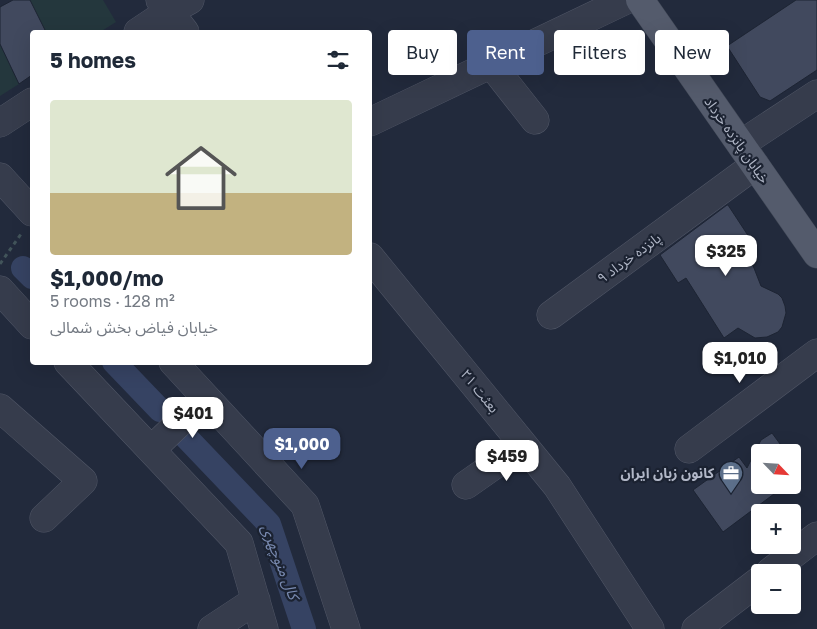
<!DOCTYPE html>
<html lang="en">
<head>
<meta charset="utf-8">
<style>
	:root { --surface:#fff; --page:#f6f6f7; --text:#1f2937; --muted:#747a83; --line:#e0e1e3; --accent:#4d608e }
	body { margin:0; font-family:"Golos Text","Noto Sans Arabic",sans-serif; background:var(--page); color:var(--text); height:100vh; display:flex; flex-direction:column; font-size:19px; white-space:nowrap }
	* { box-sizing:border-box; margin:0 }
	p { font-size:16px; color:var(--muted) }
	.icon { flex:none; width:28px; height:28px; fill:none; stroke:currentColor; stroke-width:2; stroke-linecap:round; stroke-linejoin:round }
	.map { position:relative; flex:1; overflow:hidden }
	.side { position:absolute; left:30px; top:30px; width:342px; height:335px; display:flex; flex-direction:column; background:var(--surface); border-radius:5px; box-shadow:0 5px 20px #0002 }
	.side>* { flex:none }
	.top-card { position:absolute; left:388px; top:30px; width:354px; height:45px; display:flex; gap:10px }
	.needle { width:32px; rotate:115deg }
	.tools { position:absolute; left:751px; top:444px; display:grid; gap:10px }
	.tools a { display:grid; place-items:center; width:50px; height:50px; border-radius:5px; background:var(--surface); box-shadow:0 5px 20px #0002; font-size:25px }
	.price { position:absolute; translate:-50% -42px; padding:0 11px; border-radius:10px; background:#fff; color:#222; font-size:16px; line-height:32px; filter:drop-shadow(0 1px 2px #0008) }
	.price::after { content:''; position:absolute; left:50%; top:30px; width:15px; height:11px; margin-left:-8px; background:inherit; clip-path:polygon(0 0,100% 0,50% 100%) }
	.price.on { background:var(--accent); color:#fff }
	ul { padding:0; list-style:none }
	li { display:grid; align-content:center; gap:10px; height:265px; padding:0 20px }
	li+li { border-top:1px solid var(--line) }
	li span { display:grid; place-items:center; height:155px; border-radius:5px; color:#555 }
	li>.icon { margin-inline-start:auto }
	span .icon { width:90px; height:90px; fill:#fffc; stroke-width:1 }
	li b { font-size:21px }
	h2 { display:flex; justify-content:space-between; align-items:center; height:60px; padding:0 20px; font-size:21px }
	.pill { padding:0 18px; border-radius:5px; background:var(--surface); box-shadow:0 5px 20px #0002; font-size:18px; line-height:45px }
	.pill.on { background:var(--accent); color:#fff }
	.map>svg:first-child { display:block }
	.green { fill:#24373d }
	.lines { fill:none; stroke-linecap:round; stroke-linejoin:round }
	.canal { stroke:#364363; stroke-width:24 }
	.building { fill:#41495e; stroke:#1d2433 }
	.minor-casing { stroke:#515767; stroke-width:29 }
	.major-casing { stroke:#3f4655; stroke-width:29 }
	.path { stroke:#42545a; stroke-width:3; stroke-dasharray:4 4; stroke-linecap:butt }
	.minor { stroke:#363c4c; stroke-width:28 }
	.major { stroke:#545b6c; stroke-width:28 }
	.labels { text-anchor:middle; stroke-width:4.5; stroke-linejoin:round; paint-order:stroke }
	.street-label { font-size:14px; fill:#b1b7c7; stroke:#1b2231 }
	.poi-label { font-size:14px; font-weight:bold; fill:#b1b7c7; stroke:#1b2231; text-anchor:end }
	.water-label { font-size:15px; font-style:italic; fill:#798ab0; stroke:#1b2231 }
</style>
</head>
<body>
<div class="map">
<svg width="817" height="629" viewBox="0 0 817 629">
	<rect width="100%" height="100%" fill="#222a3c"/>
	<path class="green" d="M30,0H103L116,22L100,32H46Z
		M0,44L19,84L0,96Z"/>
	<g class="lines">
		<path class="canal" d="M23,268L32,277
			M114,362L160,410
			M184,435L269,524L304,629"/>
	</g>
	<path class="building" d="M13,0H30L46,32H32V75L19,84L0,44V7Z
		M796,0H817V70L770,101L760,97L727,46Z
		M727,205H728L749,237L743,240L761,286L778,294L782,298L785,306L786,313L782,327L778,332L767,337L755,338L738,328L724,338L686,278L678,283L660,255Z
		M772,433L786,452H760V485H786L723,532L693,490L739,457L747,468L761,440Z"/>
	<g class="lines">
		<g class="minor-casing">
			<path id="minor" d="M160,0L185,32
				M138,32L168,12L190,0
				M491,64L535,120
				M370,122L626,0
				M0,123L32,102
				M741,144L817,94
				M0,177L32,212
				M370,257L557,486L650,629
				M0,290L32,325
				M551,315L755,165
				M68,362L239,543L264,629
				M173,362L305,505L346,629
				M0,408L83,481L44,518
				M689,449L817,353
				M151,450L205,398
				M466,485L523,445
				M770,572L817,536
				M212,629L256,600
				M696,629L760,580"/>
		</g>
		<g class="major-casing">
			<path id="major" d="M640,0L817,254"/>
		</g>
		<path class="path" d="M0,264L21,234"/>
		<use href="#minor" class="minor"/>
		<use href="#major" class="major"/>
	</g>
	<defs>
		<g id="office-pin" transform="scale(1.25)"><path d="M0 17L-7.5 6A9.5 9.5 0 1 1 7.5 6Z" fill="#5c6f8a" stroke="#1b2231"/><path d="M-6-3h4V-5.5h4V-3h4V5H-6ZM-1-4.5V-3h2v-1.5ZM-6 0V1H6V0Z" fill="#fff"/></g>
	</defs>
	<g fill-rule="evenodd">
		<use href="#office-pin" x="731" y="473"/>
	</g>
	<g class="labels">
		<g class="street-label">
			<text transform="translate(737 140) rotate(55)" y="5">خیابان پانزده خرداد</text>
			<text transform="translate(629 258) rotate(-36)" y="5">پانزده خرداد ۹</text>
			<text transform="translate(480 391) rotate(51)" y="5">بعثت ۲۱</text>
		</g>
		<g class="poi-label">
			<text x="714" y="478">کانون زبان ایران</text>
		</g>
		<g class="water-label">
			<text transform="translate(280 562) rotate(69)" y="5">کال منوچهری</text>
		</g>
	</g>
</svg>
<div class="tools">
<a><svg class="needle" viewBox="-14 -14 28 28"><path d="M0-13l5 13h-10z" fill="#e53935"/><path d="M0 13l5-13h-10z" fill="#747a83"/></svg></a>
<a>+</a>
<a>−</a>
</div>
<b class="price" style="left:726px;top:277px">$325</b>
<b class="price" style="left:740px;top:384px">$1,010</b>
<b class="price" style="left:193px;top:439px">$401</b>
<b class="price on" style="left:302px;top:470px">$1,000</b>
<b class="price" style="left:507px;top:482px">$459</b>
<div class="top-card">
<a class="pill">Buy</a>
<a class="pill on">Rent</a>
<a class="pill">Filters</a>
<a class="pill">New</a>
</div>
<section class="side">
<h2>5 homes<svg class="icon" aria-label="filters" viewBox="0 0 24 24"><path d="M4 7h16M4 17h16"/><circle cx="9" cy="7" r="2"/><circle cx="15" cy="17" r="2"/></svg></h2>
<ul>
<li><span style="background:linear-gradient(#dfe7d0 60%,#c2b280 0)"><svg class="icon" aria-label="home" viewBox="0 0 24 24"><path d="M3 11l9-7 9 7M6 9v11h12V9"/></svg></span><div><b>$1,000/mo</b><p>5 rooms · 128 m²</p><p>خیابان فیاض بخش شمالی</p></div></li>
</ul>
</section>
</div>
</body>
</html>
